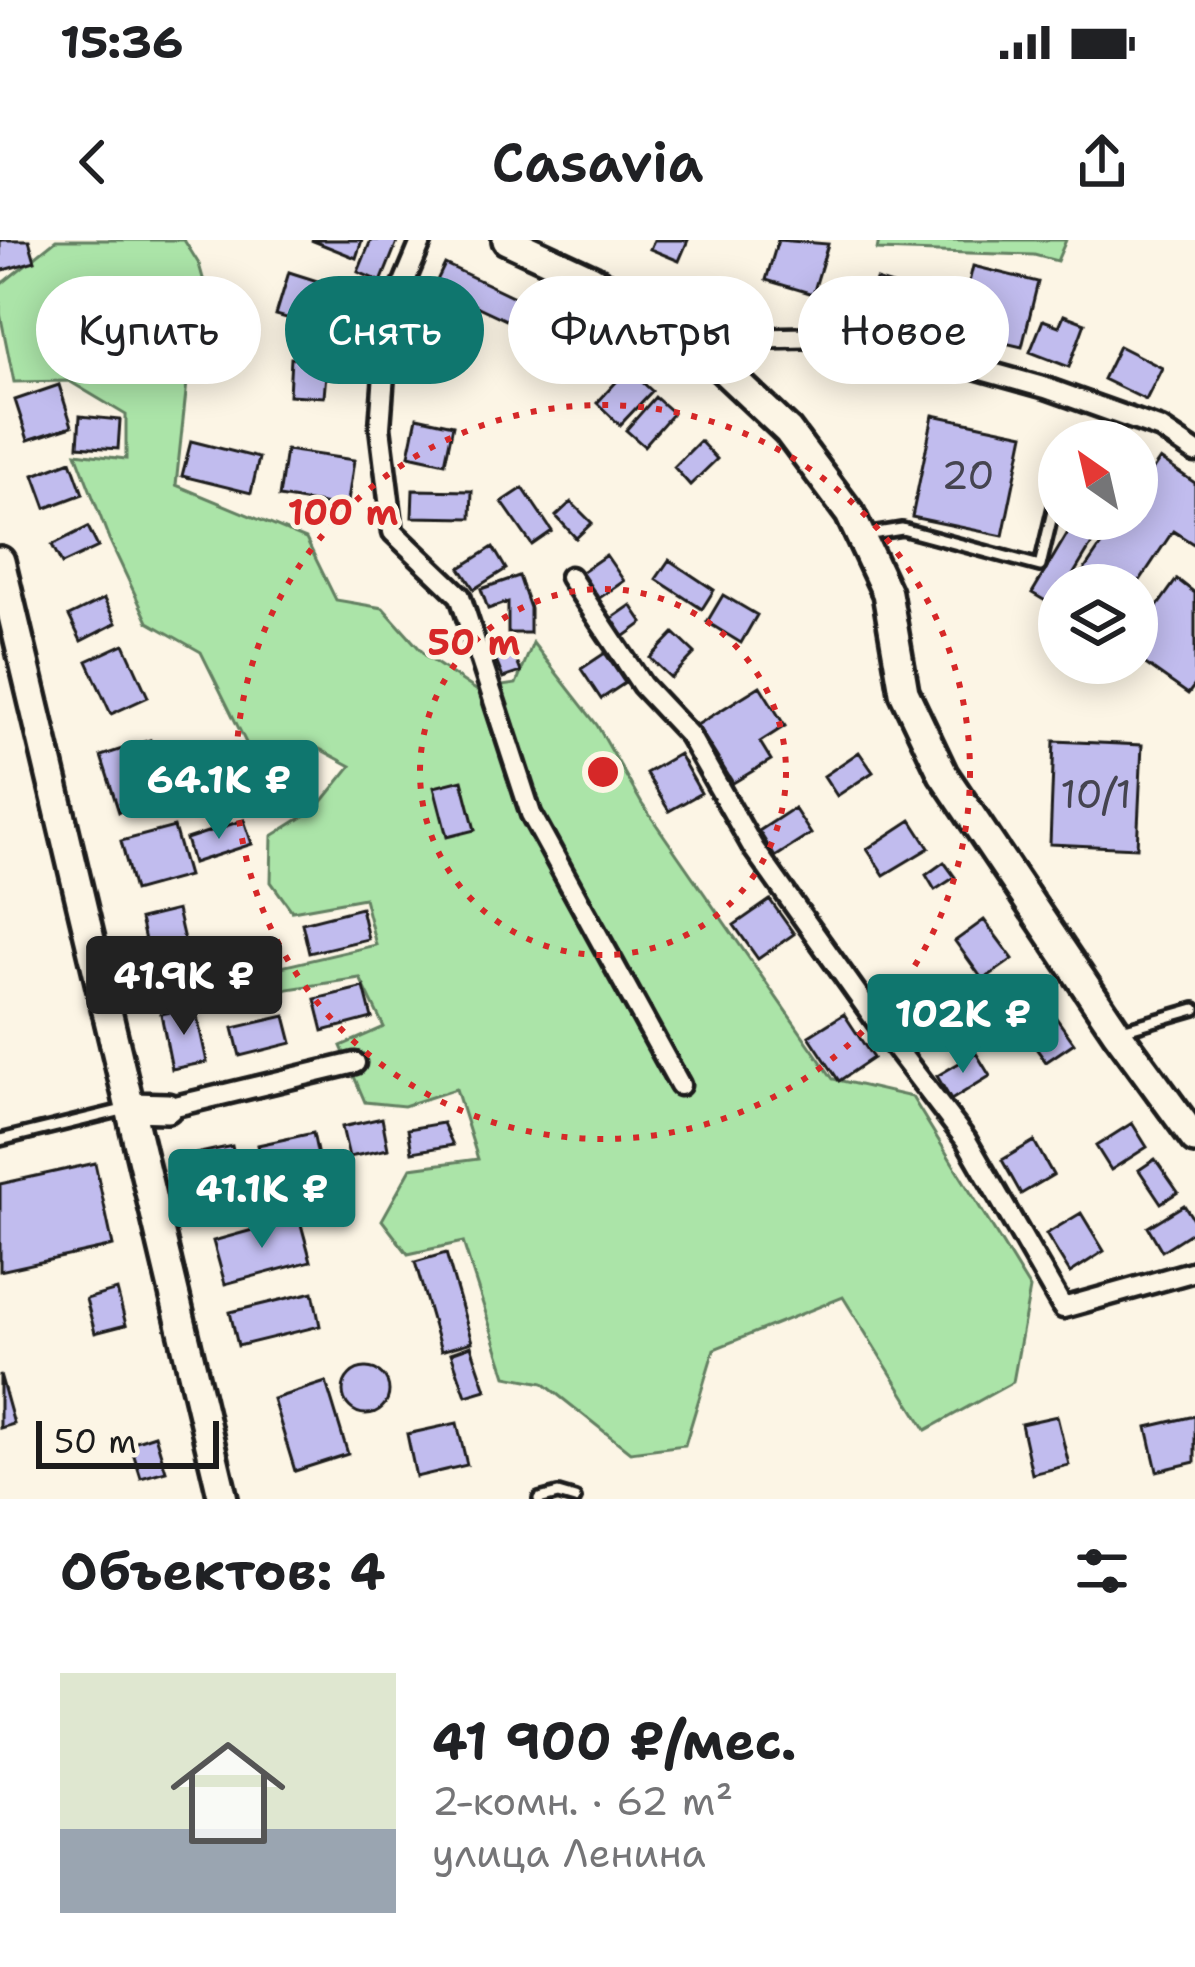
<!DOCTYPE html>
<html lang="ru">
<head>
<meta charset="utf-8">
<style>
	:root { --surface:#fff; --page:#f2f2f2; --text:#202124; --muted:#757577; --accent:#0f766e }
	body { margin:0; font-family:"Shantell Sans",sans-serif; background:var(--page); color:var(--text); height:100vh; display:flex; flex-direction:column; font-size:45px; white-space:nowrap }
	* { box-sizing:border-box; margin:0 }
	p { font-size:39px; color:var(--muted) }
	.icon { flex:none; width:66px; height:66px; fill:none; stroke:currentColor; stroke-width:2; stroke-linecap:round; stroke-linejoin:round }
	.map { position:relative; height:1259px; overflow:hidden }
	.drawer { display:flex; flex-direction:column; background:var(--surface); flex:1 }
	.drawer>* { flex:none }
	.top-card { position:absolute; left:36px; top:36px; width:1125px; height:108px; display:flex; gap:24px }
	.needle { width:78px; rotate:326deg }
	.fabs { position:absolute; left:1038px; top:180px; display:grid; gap:24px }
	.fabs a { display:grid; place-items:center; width:120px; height:120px; border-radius:50%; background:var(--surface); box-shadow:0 6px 30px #0003; font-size:60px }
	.scale { position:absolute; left:36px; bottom:30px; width:183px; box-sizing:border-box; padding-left:12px; border:6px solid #1c1c1c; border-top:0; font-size:33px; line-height:42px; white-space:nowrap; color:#1c1c1c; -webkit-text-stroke:9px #fcf5e5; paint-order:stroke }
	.price { position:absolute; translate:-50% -102px; padding:0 27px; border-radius:12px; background:var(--accent); color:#fff; font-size:39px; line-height:78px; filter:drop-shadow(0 3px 6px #0008) }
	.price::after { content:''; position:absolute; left:50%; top:72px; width:36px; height:27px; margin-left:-18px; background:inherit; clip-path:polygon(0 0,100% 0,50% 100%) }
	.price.on { background:#222; color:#fff }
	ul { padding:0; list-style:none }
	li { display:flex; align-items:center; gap:36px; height:300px; padding:0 60px }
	li span { display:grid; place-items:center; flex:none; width:336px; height:240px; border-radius:0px; color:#555 }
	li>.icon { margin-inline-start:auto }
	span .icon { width:144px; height:144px; fill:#fffc; stroke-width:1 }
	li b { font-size:51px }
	h2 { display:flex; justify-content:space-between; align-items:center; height:144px; padding:0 60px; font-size:51px }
	.chip { padding:0 42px; border-radius:54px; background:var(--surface); box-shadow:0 6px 30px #0003; font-size:42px; line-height:108px }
	.chip.on { background:var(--accent); color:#fff }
	.status { display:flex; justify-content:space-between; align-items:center; height:84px; padding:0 60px; background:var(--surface); direction:ltr }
	.status svg { height:33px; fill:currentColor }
	header { display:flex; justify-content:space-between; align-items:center; height:156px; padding:0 60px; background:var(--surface); font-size:54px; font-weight:600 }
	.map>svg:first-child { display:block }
	.green { fill:#abe4a8; stroke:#648062; stroke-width:3 }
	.building { fill:#c1bcee; stroke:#1c1c1c; stroke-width:3 }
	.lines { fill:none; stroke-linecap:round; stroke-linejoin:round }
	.lane-casing { stroke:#1c1c1c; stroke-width:18 }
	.street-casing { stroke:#1c1c1c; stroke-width:27 }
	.secondary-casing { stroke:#1c1c1c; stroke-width:36 }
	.lane { stroke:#fcf5e5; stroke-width:9 }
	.street { stroke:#fcf5e5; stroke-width:18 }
	.secondary { stroke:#fcf5e5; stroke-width:27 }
	.ring { fill:none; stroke:#d62828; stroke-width:6; stroke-dasharray:6 12 }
	.labels { text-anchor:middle; stroke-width:9; stroke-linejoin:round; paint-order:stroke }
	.number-label { font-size:39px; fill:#454450 }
	.centre { fill:#d62828; stroke:#fcf5e5; stroke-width:6 }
	.ring-label { font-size:36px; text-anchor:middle; font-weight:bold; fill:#d62828; stroke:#fcf5e5; stroke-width:9; stroke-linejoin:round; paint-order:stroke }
</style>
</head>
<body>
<div class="status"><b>15:36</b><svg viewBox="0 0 49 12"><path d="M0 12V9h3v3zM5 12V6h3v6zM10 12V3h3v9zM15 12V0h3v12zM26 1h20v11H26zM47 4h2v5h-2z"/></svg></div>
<header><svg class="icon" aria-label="back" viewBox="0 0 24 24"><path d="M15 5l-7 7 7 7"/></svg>Casavia<svg class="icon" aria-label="share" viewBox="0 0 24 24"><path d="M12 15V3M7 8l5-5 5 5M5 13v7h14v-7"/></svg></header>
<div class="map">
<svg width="1195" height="1259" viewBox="0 0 1195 1259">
	<rect width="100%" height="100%" fill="#fcf5e5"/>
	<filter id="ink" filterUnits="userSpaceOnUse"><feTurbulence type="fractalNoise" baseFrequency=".00833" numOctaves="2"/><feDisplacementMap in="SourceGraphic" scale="24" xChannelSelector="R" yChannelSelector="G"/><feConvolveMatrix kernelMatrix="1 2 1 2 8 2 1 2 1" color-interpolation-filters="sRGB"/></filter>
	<g filter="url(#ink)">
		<path class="green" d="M56,0H184L199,24L218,92L188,133L176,245L306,299L336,360L383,368L427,417L476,450L516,444L533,403L597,485L642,564L833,839L912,857L1030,1049L1013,1142L926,1190L843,1057L714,1109L685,1205L630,1212L543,1143L506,1136L463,1002L408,1014L382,980L411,928L478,919L456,849L404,866L365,862L341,806L384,787L360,738L269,752L251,734L376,705L364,658L292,671L271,642L272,596L317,568L351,526L316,507L250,511L201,412L148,382L109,299L76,213L126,219V175L69,141L14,142L0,73V45Z
			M879,0H1066L1057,21L1034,15L877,10Z"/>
		<path class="building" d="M0,0H29L35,21L0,31Z
			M311,0H362L356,18Z
			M371,0H398L381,42L358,32Z
			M654,0H688L679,21L650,9Z
			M778,0L828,4L813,54L766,40Z
			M445,24L529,64L519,86L457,57L437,99L414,88Z
			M973,26L1038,42L1022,107L957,92Z
			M289,32L327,44L314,86L276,75Z
			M876,40L912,51L902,84L866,72Z
			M1064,75L1085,83L1069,127L1030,112L1043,80L1059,86Z
			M1119,106L1162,128L1146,160L1103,139Z
			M291,118L327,121L324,157L289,155Z
			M628,129L652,151L620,185L597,163Z
			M59,145L72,186L28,200L15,160Z
			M655,157L673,173L644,206L626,190Z
			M933,175L1024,194L1003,296L912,277Z
			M80,176L120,180L118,209L78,206Z
			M417,177L453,185L445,223L409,215Z
			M191,201L259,218L251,253L182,236Z
			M700,201L717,219L690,245L674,227Z
			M286,210L354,220L347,268L279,257Z
			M1160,219L1195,243V305L1173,291L1137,345H1074L1119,279H1137V253Z
			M71,221L83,254L46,268L34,235Z
			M523,248L552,291L532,305L502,262Z
			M413,250L472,251L471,278L412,277Z
			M571,262L592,283L576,298L556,276Z
			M1076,279H1107L1067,345H1059L1054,366L1032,353Z
			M88,287L98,307L62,324L52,305Z
			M493,307L506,329L474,349L460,328Z
			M606,315L624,341L598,359L580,333Z
			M669,320L714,350L702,369L656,339Z
			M519,336L530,368V393H508V362L488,369L481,349Z
			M1177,339L1195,353V445L1188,454L1137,418V395Z
			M723,355L757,375L741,403L707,382Z
			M104,359L116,383L81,401L69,376Z
			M631,365L643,383L621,399L608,381Z
			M674,393L695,413L671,438L650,418Z
			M124,404L148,457L111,474L87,421Z
			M512,409L521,432L503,438L494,416Z
			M605,413L625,443L601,459L581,429Z
			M760,446L785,486L760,502L771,520L733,543L697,485Z
			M150,500L158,527L175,522L184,551L119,572L101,516Z
			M1054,501L1142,505L1137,608L1050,604Z
			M859,512L873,532L837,556L824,536Z
			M679,514L701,553L669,571L646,533Z
			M462,540L475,590L447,597L434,547Z
			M794,568L811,594L775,617L759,591Z
			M244,580L252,604L193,623L186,599Z
			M911,580L929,608L884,635L867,609Z
			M174,587L188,636L134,651L121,601Z
			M944,622L955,637L935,650L926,635Z
			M770,660L794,694L758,719L734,685Z
			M361,668L368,699L309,713L302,683Z
			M177,670L188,717L151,726L140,679Z
			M984,680L1013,719L983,740L955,701Z
			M364,747L372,778L323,791L315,759Z
			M911,758L932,791L907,807L886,774Z
			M1042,758L1074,803L1046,822L1014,778Z
			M195,767L207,822L172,829L161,774Z
			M844,774L873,818L839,841L809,796Z
			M285,776L292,803L240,816L233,788Z
			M976,813L990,836L951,860L937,836Z
			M382,878L388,909L349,917L342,887Z
			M443,883L453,905L412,912L408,889Z
			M1132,883L1147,907L1111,930L1096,906Z
			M313,893L319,921L264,933L258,905Z
			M1034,901L1053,935L1021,954L1002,920Z
			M232,906L247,974L206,983L191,915Z
			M1155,919L1178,952L1161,963L1139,930Z
			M95,923L113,1006L0,1031V944Z
			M1184,965L1195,982V990L1162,1011L1148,987Z
			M1081,973L1104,1011L1070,1033L1046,994Z
			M299,977L311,1021L225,1044L213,1001Z
			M446,1013L472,1102L441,1111L415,1022Z
			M117,1050L126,1085L95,1093L86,1059Z
			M313,1052L320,1086L238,1106L230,1072Z
			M471,1106L486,1150L466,1156L451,1113Z
			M343 1151a23 23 0 1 1 46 0a23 23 0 1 1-46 0Z
			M0,1134L14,1184L0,1188Z
			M326,1142L348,1214L295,1231L273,1159Z
			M1057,1176L1069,1225L1032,1234L1021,1184Z
			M1195,1176V1222L1157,1231L1147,1187Z
			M457,1183L467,1225L416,1237L407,1194Z
			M155,1195L166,1231L141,1238L130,1203Z"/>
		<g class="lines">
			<g class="lane-casing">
				<path id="lane" d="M865,295L902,289L1040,326L1059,246
					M1122,790L1195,769
					M0,900L127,869
					M539,1259L558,1254L575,1259"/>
			</g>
			<g class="street-casing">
				<path id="street" d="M422,0L388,81L380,187L393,292L460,356L531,574L680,845
					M692,100L830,97L921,113L1046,148L1161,189L1195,212
					M570,337L642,445L689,495L754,609L892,803L966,900L1063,1068L1195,1031
					M167,868L355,823"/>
			</g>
			<g class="secondary-casing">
				<path id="secondary" d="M507,0L591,39L692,100L788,191L850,274L887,353L904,452L943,534L1116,791L1195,899
					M0,321L223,1259
					M132,867L167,868"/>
			</g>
			<use href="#lane" class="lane"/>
			<use href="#street" class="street"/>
			<use href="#secondary" class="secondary"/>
		</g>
	</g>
	<g class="ring">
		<circle cx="603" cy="532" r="183"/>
		<circle cx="603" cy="532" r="367"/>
	</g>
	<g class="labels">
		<g class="number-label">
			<text x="968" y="249">20</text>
			<text x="1096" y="568">10/1</text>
		</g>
	</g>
	<circle cx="603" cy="532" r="18" class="centre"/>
	<g class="ring-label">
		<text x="343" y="285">100 m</text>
		<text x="474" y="415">50 m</text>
	</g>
</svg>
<div class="fabs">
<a><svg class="needle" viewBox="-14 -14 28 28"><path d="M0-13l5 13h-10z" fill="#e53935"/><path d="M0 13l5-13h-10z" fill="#757577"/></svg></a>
<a><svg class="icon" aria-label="layers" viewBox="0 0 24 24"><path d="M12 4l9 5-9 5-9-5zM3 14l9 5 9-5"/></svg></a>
</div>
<div class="scale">50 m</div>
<b class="price" style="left:219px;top:602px">64.1K ₽</b>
<b class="price on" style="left:184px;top:798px">41.9K ₽</b>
<b class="price" style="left:963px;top:836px">102K ₽</b>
<b class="price" style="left:262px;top:1011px">41.1K ₽</b>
<div class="top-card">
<a class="chip">Купить</a>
<a class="chip on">Снять</a>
<a class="chip">Фильтры</a>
<a class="chip">Новое</a>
</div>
</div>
<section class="drawer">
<h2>Объектов: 4<svg class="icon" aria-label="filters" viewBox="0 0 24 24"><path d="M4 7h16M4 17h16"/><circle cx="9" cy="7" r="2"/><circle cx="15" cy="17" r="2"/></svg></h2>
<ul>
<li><span style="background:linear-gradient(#dfe7d0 65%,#9aa5b1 0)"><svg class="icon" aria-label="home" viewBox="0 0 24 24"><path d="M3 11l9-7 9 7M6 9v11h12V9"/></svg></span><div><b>41 900 ₽/мес.</b><p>2-комн. · 62 m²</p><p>улица Ленина</p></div></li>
</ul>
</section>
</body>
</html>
